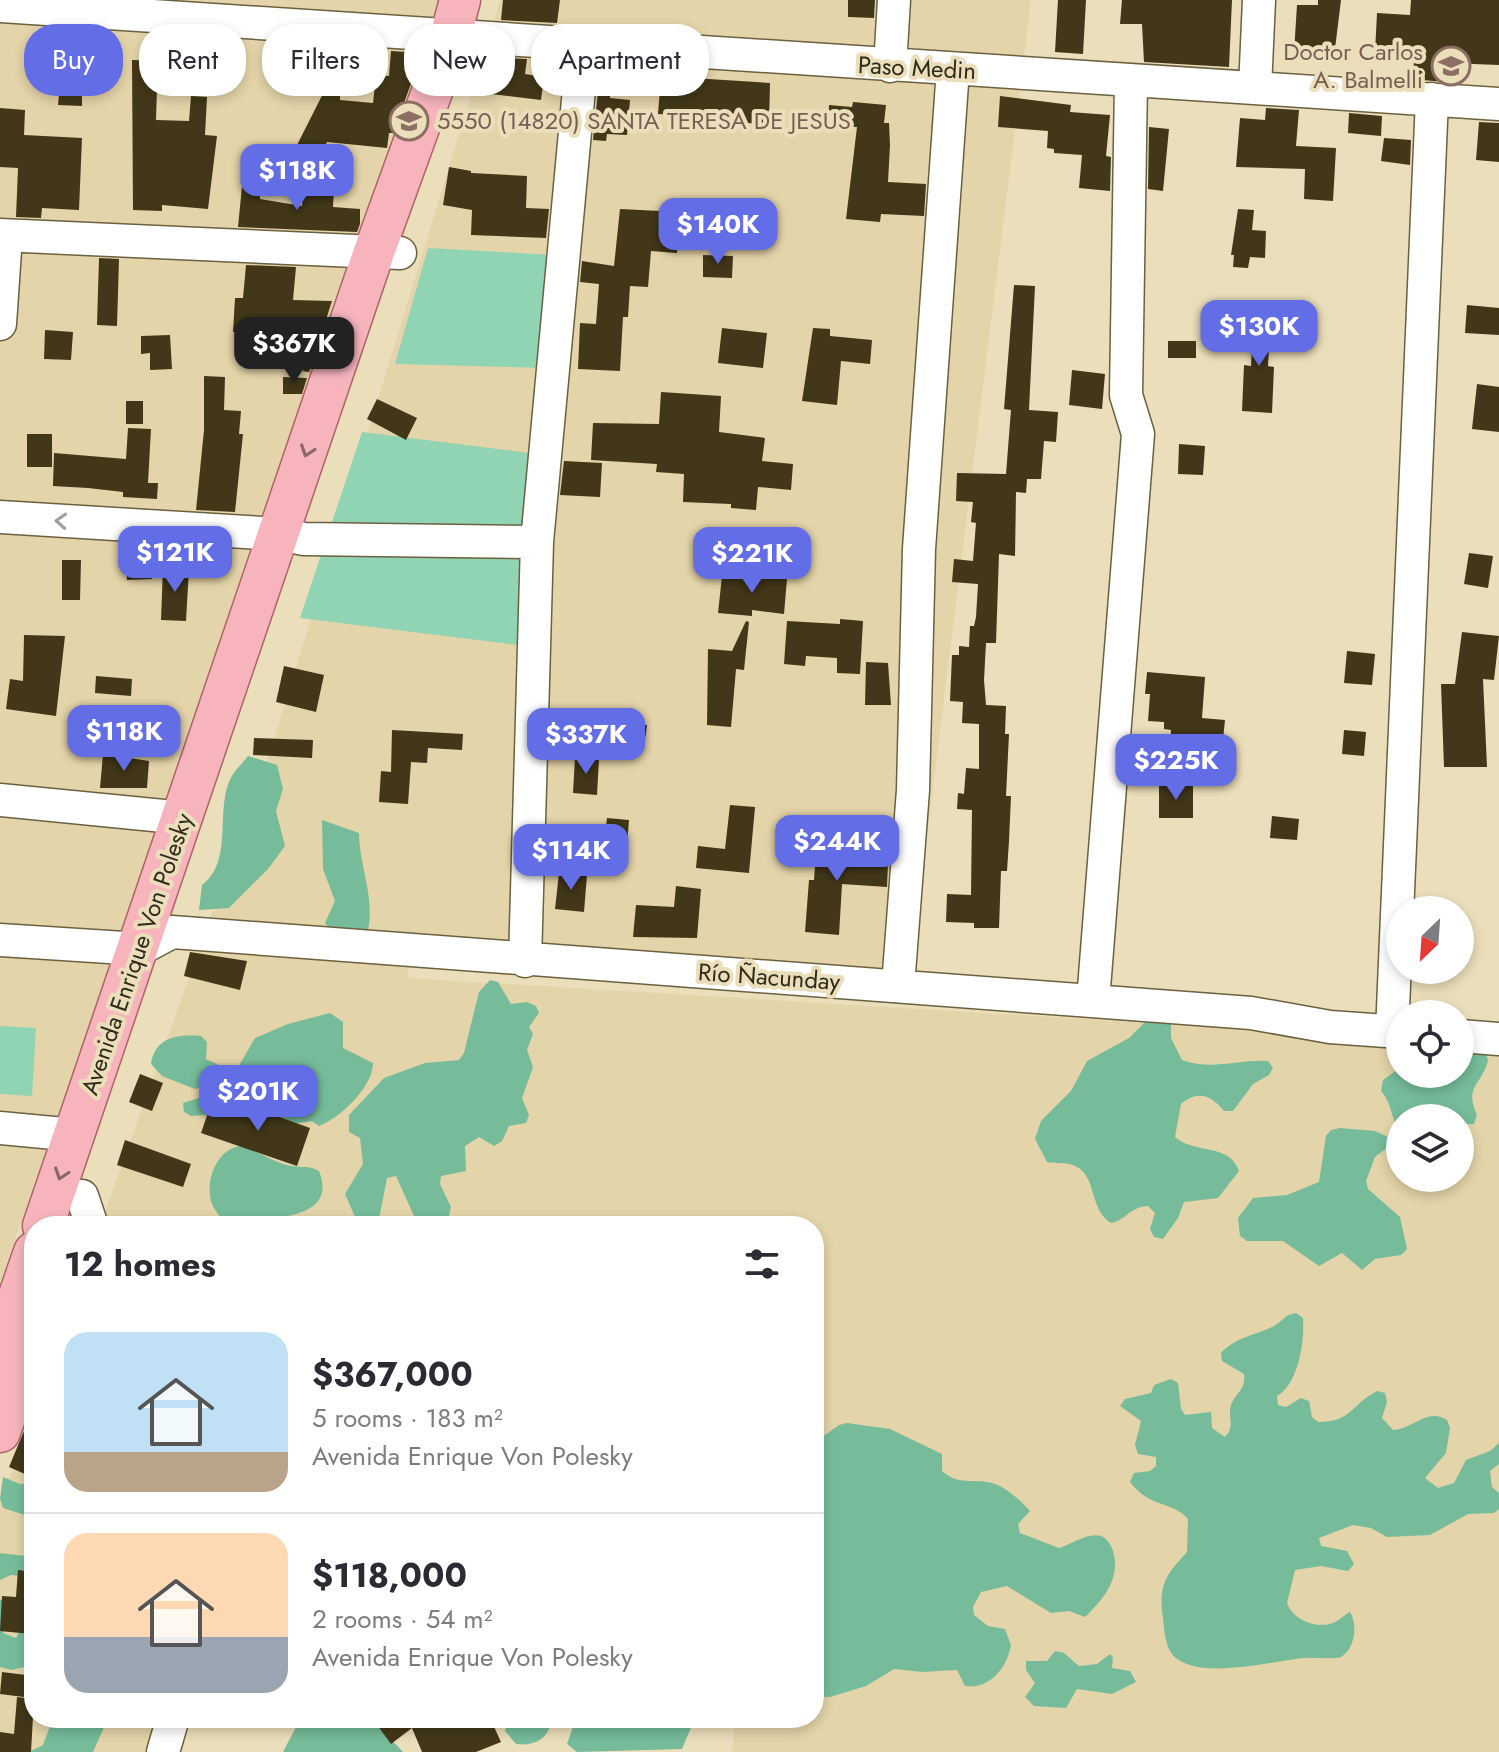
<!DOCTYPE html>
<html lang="en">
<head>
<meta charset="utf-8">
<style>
	:root { --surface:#fff; --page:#f7f7f7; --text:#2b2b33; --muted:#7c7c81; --line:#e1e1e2; --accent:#636de5 }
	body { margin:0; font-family:Jost,sans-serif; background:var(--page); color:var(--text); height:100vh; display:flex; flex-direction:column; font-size:30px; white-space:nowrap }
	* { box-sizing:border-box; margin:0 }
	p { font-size:26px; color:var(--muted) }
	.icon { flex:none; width:44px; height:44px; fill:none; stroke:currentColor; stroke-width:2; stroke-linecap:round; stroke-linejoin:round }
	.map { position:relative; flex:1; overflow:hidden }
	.drawer { position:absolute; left:24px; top:1216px; width:800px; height:512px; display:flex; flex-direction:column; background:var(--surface); border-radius:32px; box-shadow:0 4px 12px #0003 }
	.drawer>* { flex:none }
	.hud { position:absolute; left:24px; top:24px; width:800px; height:72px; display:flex; gap:16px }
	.needle { width:52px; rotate:205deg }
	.fabs { position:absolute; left:1386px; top:896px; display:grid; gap:16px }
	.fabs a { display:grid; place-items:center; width:88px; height:88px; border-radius:50%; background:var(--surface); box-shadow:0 4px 12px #0003; font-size:40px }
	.price { position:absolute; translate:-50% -68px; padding:0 18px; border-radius:16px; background:var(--accent); color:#fff; font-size:26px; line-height:52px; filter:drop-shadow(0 2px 4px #0008) }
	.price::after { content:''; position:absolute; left:50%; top:48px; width:24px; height:18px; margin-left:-12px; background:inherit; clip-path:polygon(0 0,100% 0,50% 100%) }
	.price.current { background:#222; color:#fff }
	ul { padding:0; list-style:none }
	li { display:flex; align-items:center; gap:24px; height:200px; padding:0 40px }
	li+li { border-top:2px solid var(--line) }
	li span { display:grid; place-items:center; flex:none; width:224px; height:160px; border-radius:24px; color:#555 }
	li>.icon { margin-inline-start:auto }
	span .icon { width:96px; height:96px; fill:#fffc; stroke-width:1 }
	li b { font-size:34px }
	h2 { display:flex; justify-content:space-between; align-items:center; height:96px; padding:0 40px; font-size:34px }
	.tag { padding:0 28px; border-radius:32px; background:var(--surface); box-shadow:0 4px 12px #0003; font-size:28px; line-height:72px }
	.tag.current { background:var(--accent); color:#fff }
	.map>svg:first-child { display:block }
	.built { fill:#e4d4a9; fill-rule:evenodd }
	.green { fill:#91d4b3 }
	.forest { fill:#76bc9a }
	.building { fill:#423718 }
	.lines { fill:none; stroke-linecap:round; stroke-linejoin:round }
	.minor-casing { stroke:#6b603f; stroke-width:35 }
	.major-casing { stroke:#ae6368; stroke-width:43 }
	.minor { stroke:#fff; stroke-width:32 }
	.major { stroke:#f7b4bd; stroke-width:40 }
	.oneway { stroke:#896864 }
	.oneway2 { stroke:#a19f99 }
	.labels { text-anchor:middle; stroke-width:8; stroke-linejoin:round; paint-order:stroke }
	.education-label { font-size:24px; fill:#785e54; stroke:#ebdeba; text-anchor:end }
	.street-label { font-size:24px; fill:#2f2a1c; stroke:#ebdeba }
</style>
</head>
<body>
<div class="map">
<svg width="1499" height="1752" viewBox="0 0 1499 1752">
	<rect width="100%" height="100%" fill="#ebdeba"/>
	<path class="built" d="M0,0H449L0,1282Z
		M500,0H1031L906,1004L408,966V978L1400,1038V1074H1460L1499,1044V1752H732L736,1718H814V1226H100L273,743ZM1400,1118H1460V1178H1400Z
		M34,1410V1718H165L166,1752H0V1504Z"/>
	<path class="green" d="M428,248L555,255L546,368L395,364Z
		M362,432L529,453L518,645L300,618Z
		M0,1026L36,1028L32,1096L0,1094Z"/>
	<path class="forest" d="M248,756L277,765L283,789L276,811L285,846L268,869L229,908L199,910L202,885C233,862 216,814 229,782C232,773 242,764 248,756Z
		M322,820L359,833C359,866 375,896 368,930L339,941L325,923L335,901L323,869Z
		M490,980L498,982L511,1004L527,1002L536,1006L539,1013L529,1027L533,1034L527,1050L533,1067L522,1098L529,1115L526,1123L509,1126L502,1141L494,1146L479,1137L465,1146L466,1171L441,1176L440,1184L451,1207L447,1223L435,1226L414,1216L396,1176L387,1178L379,1219L363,1224L356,1219L345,1194L363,1164L360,1138L349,1132V1115L384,1078L425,1063L459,1060L464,1053L479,992Z
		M330,1013L343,1022V1048L373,1063C373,1087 340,1118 319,1126L312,1121L292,1124L260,1111L191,1116L184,1112L183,1103L225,1090L255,1038L288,1024Z
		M1148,1019L1171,1020V1038L1182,1060C1212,1071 1238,1059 1268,1061L1273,1068L1269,1075L1253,1084L1233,1111H1224C1211,1095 1198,1090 1181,1104L1175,1137C1195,1155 1229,1142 1239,1171L1218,1198L1184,1202L1178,1218L1163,1239L1154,1237L1150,1229L1155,1213L1148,1206C1131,1206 1125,1221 1111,1223C1088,1209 1098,1174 1073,1165C1065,1162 1055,1164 1047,1162L1035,1139L1041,1121L1071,1091L1087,1061L1129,1038Z
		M201,1036L207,1042L206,1059L221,1066L224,1074L220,1082L195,1089L162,1076L151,1064C155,1038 176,1034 201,1036Z
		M1460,1043L1486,1053L1488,1061C1481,1086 1464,1086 1477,1115L1474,1124H1460V1118H1400L1399,1129C1390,1117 1392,1103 1381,1091L1383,1080L1397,1070L1400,1074H1460Z
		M1340,1128L1375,1131L1390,1138L1389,1146L1375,1157L1366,1181L1368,1189L1400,1217L1407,1249L1401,1255L1375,1259L1362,1270L1342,1253L1319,1266L1283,1241H1247L1240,1236L1238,1218L1253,1198L1287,1195L1319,1182L1326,1136L1331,1130Z
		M241,1146C258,1151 277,1164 292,1166C303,1168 309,1165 319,1171C333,1206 303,1214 277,1218C258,1221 249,1226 227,1226C222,1219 215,1211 212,1204C204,1182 217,1148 241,1146Z
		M1296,1313L1303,1318C1305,1341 1298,1385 1277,1396L1278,1405L1286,1407L1301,1398L1309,1401L1312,1417L1318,1422C1352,1422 1350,1405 1377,1391L1385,1393L1387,1402L1382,1418L1393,1430C1413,1429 1428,1407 1447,1420L1450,1428L1446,1453L1425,1478L1438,1488L1454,1483L1466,1460L1490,1451L1499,1443V1464L1490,1471L1492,1487L1499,1493V1509L1494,1513L1468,1514L1430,1535L1387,1537L1371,1528L1353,1525L1319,1538L1321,1546L1347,1551L1354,1564L1348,1571L1321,1566L1295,1570L1287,1603C1293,1620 1316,1629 1333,1623C1339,1621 1344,1615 1350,1612C1358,1625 1355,1649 1341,1657C1329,1660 1317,1657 1304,1658C1273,1661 1194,1682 1172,1654C1165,1645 1164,1628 1163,1618C1158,1585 1166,1575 1187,1552L1188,1519C1173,1501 1149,1508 1130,1482L1134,1473L1150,1471L1156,1466V1457L1138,1454L1135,1445L1141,1421L1120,1406L1125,1399L1151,1393L1154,1385L1171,1379L1178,1383L1181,1409L1185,1415L1211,1412L1212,1428L1225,1437C1236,1425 1227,1418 1231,1405C1236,1392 1246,1390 1244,1374L1222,1361L1221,1353C1237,1336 1255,1336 1274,1326C1283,1321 1285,1314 1296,1313Z
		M847,1423L890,1429L942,1454V1471C959,1486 972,1478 992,1483C1006,1487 1021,1501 1030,1511L1018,1524L1020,1533L1059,1548C1072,1544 1088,1532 1101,1536C1107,1538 1111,1545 1113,1551C1121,1578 1104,1599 1085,1617L1069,1611L1051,1613L1007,1586L981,1592L973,1607L974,1615L988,1626L1005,1629L1011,1645C1007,1668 989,1690 965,1686L957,1670L922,1672L894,1669L866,1686L830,1697H814V1443L839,1425Z
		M3,1477L20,1484L34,1483V1518L3,1508L0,1499Z
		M0,1553L34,1557V1577L11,1575L0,1580Z
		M0,1600H3L6,1617L3,1633L16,1638L34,1603V1665L11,1670L0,1667Z
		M1055,1651L1064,1653L1079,1666L1097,1664L1110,1654L1113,1657L1112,1668L1130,1671L1136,1682L1112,1694L1077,1689L1066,1708L1034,1706L1025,1697L1035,1683L1026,1670V1661H1047Z
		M53,1718H99L105,1725L93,1752H29L43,1745Z
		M310,1718H371L403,1752H283L297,1725Z
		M508,1718H548L550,1726C546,1741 531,1746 516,1744L505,1731Z
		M576,1718H695L682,1749L577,1752L567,1744Z"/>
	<path class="building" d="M503,0H560L557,23L501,20Z
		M848,0H875L874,18L848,17Z
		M1058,0H1086L1083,54L1055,52Z
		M1122,0H1232L1229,67L1144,62L1142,24H1120Z
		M1318,0H1341L1334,57L1294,52L1297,5H1318Z
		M1411,0H1499V65L1448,63L1446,82L1422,80L1412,79L1414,62L1401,61V54L1375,52L1377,13L1410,15Z
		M92,33L93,60H87V95H82V106L58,105L59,94H54L55,62H66L64,34Z
		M161,44H178L177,87H157L156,120L189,121L191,96L207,97L205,135L217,136L208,209L162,205V211L133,210L132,60L161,61Z
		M391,51L422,53L404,103L401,102L393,133H389L387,148L327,142L319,157L297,145L340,60V100L373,103L376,75L389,76Z
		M487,57L527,59L525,74L544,77L541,100L483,93Z
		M661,76L770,83L769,124L696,121L697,116L658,114Z
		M598,91L610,92V98L630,100L627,135L607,134L606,141L593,140Z
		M1000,96L1071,105L1070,112L1110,115L1106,156L1111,157L1110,191L1079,188L1082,155L1054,153V149L1047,148L1048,131L998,127Z
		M853,102L886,105L884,123H889L890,145L888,182L926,184L924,216L881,214L880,222L846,219L857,127L828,126L829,105L852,107Z
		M0,108L25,110L24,135L82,138L79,210L42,208L41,218L16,217L18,168L0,167Z
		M1266,108L1299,110L1296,146L1336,148L1333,201L1304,199L1305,169L1236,167L1240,118L1265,120Z
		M1349,113L1382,116L1381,136L1348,133Z
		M1479,122L1499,123V162L1476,160Z
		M1149,127L1169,129L1163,191L1148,189Z
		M1384,138L1411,140L1410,165L1381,161Z
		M449,167L471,171V173L527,176L526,208L549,209L546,238L471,235L472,210L443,205Z
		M242,186L260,188V199L302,206L303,186L334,189L333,207L360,209V224L357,232L238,227Z
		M620,209L680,212L677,253L651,251L648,287L630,286L628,317H623L620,371L578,369L580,323L596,324L599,284L580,282L582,261L614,266Z
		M1238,209L1254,210L1252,230L1266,231L1265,258L1250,257L1248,268L1233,267L1234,255H1231Z
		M703,255L733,256L732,278L703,277Z
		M99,258L119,259L117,326L97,325Z
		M246,265L296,267L293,300L332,301L309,372L303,371L312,336L233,332L235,298H243Z
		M1014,285L1035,286L1029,410L1058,412L1056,442L1044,441L1041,479H1027L1026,493L1016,492L1015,556L999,554L996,643H986L984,680L986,705L1006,706L1005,734H1009L1006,796H1011L1009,841L1007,871H1001L999,928H974V923L946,922L947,894L971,895L972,810L957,809L958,793L964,794L966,768L979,769V724L962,723L963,702L950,701L952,655H959V646L969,647L970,626H974L976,617L978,584L952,582L954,559L973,561L976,523L971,522L973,502L956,501L957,473L1006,474L1011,410L1004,409Z
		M1467,305L1499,308V335L1465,333Z
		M1254,309L1271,310L1268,366L1274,367L1272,413L1242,411L1244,365L1251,366Z
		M722,328L767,333L763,368L718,363Z
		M813,328L830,329V336L872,340L870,364L841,361L837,405L802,401Z
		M45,330L73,332L71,360L44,359Z
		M170,335L172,369L150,370V353L141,354V336Z
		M1168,341H1196V358H1168Z
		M1072,370L1105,374L1102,409L1069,405Z
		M204,376L225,377L224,410L241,411L239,434H243L235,512L196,510L204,430Z
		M283,377L307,378L302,394H283Z
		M1477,384L1499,387V432L1472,429Z
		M661,392L721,396L719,432L765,438L762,461L793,464L791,490L758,487L756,510L731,508V504L683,502L684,474L656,472L657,464L591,460L593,423L659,424Z
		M377,399L417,418L406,440L367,419Z
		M126,401H143V424H126Z
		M128,428L151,429L148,483H158L157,499L123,497V492L88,488L53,486L54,453L126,459Z
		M27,434H52V467H27Z
		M1179,444L1205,446L1203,475L1178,474Z
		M564,461L602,463L600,497L560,495Z
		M1469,553L1493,556L1488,588L1464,584Z
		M151,557L152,579L127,580L125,559Z
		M62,560H81L80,600H62Z
		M163,567L189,569L186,621L161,620Z
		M722,576L787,579L784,614L752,610V616L718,613Z
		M840,619L863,621L860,674L837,673V658L806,656L805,666L784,664L787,621L840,624Z
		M746,621L749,622L744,670L736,669L731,727L707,725L708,649L732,651Z
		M1462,632L1499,636L1494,680L1483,679L1487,767H1444L1441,684H1455Z
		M24,635L65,636L56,716L6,709L10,679L23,681Z
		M1347,651L1375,654L1372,685L1344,683Z
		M866,662L888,663L891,705H865Z
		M284,666L324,675L316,712L276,702Z
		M1147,672L1205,677L1202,718L1225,720L1222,750L1170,745L1171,730L1164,729V722L1148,721L1150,694H1145Z
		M96,676L132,679L131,696L95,693Z
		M600,718L647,725L644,747L597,743Z
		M392,730L463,734L462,750L428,748L427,763L411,762L408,804L379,802L381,771L391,772Z
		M1344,730L1366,732L1364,756L1342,754Z
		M254,738L313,740L312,758L253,755Z
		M103,754L149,761L147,788H100Z
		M575,757L599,759L597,795L573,793Z
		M1159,786H1193V818H1159Z
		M730,805L755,807L749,873L696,868L698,846L725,849Z
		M1272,816L1299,819L1297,840L1270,838Z
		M607,818L629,820L627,845L604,843Z
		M817,837L850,840L849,861L888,863L887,887L842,884L839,935L805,932L809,880H814Z
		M559,873L587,875L584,912L555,909Z
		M676,886L701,889L697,938L633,937L636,905L674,907Z
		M190,952L247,961L240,990L184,976Z
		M140,1074L163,1083L152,1111L129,1102Z
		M211,1104L250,1118L254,1108L310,1128L297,1166L201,1133Z
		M125,1140L191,1164L183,1187L117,1165Z
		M34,1407V1478L9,1467Z
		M18,1570L34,1572L31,1634L0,1631L2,1596L16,1597Z
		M2,1672L26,1675L24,1697L0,1694Z
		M17,1697L34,1699L31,1752H0V1732L14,1734Z
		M372,1718H490L501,1742L476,1752H422L412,1728L391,1744Z"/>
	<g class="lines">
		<g class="minor-casing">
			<path id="minor" d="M0,6L1499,104
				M890,66L894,0
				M1255,88L1259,0
				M0,235L400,253
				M0,324L6,236
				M0,517L279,534L304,539L537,542
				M0,800L184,818
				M0,940L140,949L172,932L1251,1013L1330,1027L1400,1032
				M525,961L537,542L583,46
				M898,986L913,790L919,549L953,69
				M1093,1001L1138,434L1126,395L1131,81
				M1392,1032L1432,99
				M1460,1036L1499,1039
				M0,1128L75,1135
				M82,1196L92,1226
				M163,1752L173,1718"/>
		</g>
		<g class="major-casing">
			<path id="major" d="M43,1226L374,252L446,53L460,0
				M0,1350L34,1252
				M0,1432L34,1333"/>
		</g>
		<use href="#minor" class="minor"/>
		<use href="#major" class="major"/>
	</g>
	<defs><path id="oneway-chevron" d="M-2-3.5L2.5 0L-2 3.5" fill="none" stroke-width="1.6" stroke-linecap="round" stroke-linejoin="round" transform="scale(2)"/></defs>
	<g class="oneway">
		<use href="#oneway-chevron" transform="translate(307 451) rotate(109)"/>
		<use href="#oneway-chevron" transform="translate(61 1174) rotate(109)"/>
	</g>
	<use class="oneway2" href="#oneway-chevron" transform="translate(61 521) rotate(-177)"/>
	<defs>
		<g id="school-ring" transform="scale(2)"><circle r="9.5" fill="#ebdeba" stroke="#8d6e63" stroke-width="1.5"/><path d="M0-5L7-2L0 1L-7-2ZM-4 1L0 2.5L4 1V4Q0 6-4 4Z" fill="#8d6e63"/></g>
	</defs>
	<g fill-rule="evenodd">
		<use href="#school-ring" x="1451" y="66"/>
		<use href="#school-ring" x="409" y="121"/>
	</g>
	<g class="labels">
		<g class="education-label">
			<text x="1423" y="60">Doctor Carlos<tspan x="1423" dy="28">A. Balmelli</tspan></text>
			<text x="437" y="129" text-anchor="start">5550 (14820) SANTA TERESA DE JESUS</text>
		</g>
		<g class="street-label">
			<text transform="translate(917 68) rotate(3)" y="8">Paso Medin</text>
			<text transform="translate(137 954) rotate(-71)" y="8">Avenida Enrique Von Polesky</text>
			<text transform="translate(769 977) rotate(4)" y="8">Río Ñacunday</text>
		</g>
	</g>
</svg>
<div class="fabs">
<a><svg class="needle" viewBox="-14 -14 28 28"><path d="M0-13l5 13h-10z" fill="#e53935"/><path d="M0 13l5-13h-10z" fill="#7c7c81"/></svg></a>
<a><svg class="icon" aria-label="locate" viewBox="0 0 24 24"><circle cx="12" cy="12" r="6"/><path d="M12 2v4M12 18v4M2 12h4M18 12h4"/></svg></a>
<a><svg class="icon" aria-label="layers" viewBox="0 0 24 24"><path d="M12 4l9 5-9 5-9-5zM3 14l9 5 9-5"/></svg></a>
</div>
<b class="price" style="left:297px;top:212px">$118K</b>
<b class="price" style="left:718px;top:266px">$140K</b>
<b class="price" style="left:1259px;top:368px">$130K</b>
<b class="price current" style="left:294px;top:385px">$367K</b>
<b class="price" style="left:175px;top:594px">$121K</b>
<b class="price" style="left:752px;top:595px">$221K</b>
<b class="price" style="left:124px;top:773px">$118K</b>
<b class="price" style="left:586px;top:776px">$337K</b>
<b class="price" style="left:1176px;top:802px">$225K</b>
<b class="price" style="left:837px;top:883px">$244K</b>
<b class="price" style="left:571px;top:892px">$114K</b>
<b class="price" style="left:258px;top:1133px">$201K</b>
<div class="hud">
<a class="tag current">Buy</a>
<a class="tag">Rent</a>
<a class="tag">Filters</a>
<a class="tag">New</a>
<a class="tag">Apartment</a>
</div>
<section class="drawer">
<h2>12 homes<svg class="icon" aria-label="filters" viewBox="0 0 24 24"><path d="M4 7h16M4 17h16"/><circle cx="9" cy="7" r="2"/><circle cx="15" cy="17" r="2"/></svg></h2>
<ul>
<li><span style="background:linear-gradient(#bfe0f5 75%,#b9a48a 0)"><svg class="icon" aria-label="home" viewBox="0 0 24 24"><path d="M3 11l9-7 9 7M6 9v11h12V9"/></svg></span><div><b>$367,000</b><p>5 rooms · 183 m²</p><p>Avenida Enrique Von Polesky</p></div></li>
<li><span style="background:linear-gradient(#ffd9b3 65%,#9aa5b1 0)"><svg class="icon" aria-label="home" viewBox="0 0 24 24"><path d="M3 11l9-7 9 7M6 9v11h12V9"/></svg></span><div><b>$118,000</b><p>2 rooms · 54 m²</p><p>Avenida Enrique Von Polesky</p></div></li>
</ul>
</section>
</div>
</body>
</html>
